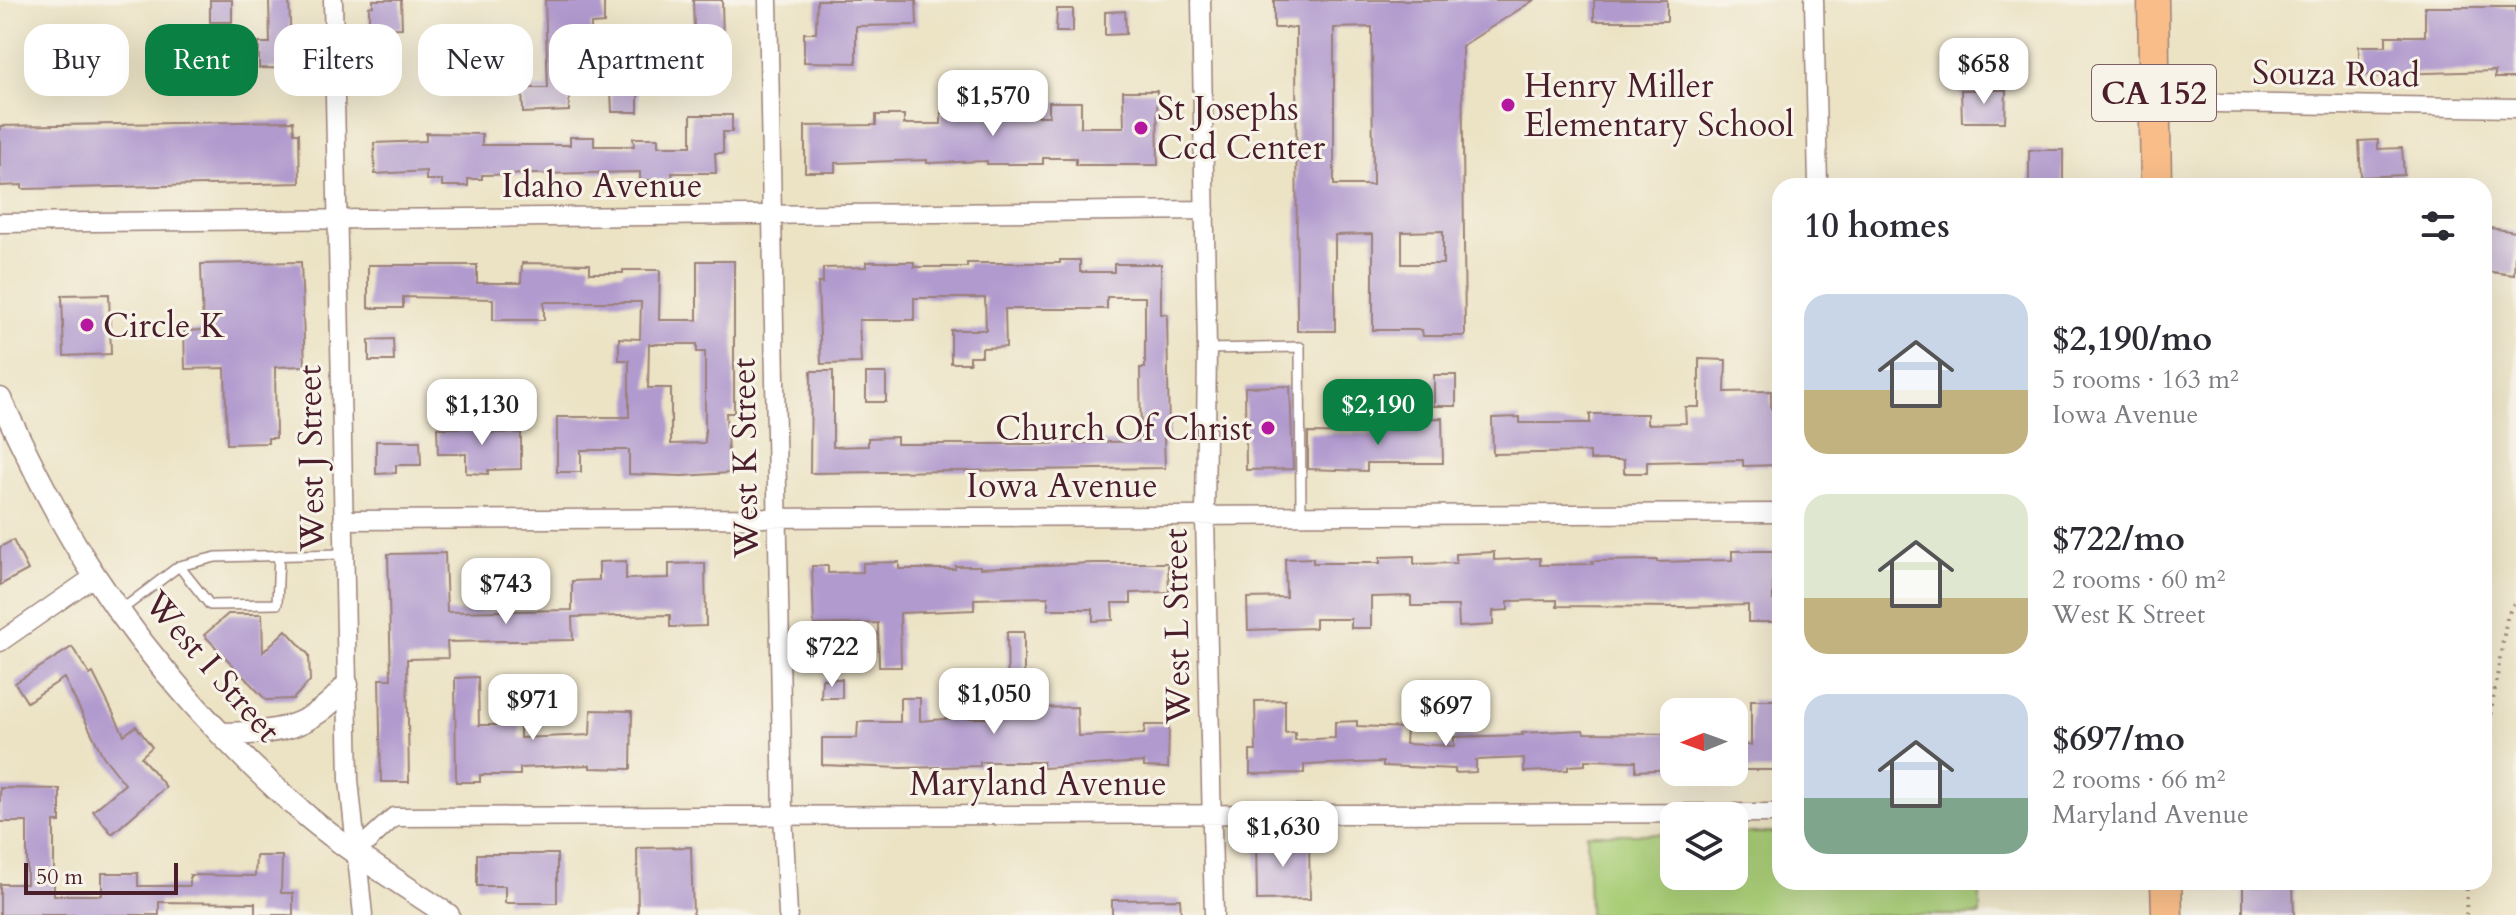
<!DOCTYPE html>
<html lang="en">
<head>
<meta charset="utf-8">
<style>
	:root { --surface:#fff; --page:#f7f7f7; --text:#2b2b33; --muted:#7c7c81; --accent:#0b8043 }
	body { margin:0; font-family:Cardo,serif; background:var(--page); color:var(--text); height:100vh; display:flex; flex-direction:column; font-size:30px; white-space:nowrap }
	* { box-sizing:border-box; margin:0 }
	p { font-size:26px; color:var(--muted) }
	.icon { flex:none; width:44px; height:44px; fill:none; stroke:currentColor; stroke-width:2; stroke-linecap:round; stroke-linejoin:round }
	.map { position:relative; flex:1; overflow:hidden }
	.side { position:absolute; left:1772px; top:178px; width:720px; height:712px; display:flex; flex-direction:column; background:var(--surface); border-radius:24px; box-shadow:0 8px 32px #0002 }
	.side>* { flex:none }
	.hud { position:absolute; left:24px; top:24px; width:760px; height:72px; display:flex; gap:16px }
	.needle { width:52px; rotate:269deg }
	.buttons { position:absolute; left:1660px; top:698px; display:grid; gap:16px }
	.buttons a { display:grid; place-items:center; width:88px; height:88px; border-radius:16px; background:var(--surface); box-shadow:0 8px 32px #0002; font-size:40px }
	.scale { position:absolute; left:24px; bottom:20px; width:154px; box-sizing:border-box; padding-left:8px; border:4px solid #4a1f2b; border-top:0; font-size:22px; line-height:28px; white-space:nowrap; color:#4a1f2b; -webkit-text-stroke:6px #f7f3e8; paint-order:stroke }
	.price { position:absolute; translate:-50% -68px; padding:0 18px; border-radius:16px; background:#fff; color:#222; font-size:26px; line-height:52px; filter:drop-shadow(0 2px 4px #0008) }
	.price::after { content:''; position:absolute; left:50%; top:48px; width:24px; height:18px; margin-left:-12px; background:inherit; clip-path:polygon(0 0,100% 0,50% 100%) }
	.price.current { background:var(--accent); color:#fff }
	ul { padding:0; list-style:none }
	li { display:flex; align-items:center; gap:24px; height:200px; padding:0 32px }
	li span { display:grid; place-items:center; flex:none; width:224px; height:160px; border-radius:24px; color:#555 }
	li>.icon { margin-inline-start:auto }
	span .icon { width:96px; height:96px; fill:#fffc; stroke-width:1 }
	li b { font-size:34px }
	h2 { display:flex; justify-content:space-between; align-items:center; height:96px; padding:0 32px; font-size:34px }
	.pill { padding:0 28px; border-radius:24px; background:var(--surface); box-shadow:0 8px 32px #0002; font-size:28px; line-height:72px }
	.pill.current { background:var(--accent); color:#fff }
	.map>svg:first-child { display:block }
	.green { fill:#a9cd77; stroke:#7a7651; stroke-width:2 }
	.building { fill:#b19ace; fill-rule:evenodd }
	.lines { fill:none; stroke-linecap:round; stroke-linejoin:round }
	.service-casing { stroke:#9b8178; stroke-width:12 }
	.minor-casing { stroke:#9b8178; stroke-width:21 }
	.tertiary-casing { stroke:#9b8178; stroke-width:25 }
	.trunk-casing { stroke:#9b8178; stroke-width:33 }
	.path { stroke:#9b8178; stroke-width:4; stroke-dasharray:2 6; stroke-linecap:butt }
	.service { stroke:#fff; stroke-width:9 }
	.minor { stroke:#fff; stroke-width:18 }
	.tertiary { stroke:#fff; stroke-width:22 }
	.trunk { stroke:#f8bd89; stroke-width:30 }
	.poi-dot { fill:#b5179e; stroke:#f7f3e8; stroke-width:3 }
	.labels { text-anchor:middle; stroke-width:6; stroke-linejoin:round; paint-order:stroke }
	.shield { fill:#f7f3e8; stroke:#7e5f64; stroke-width:2 }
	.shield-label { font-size:32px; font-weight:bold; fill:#4a1f2b }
	.street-label { font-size:34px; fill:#4a1f2b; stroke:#f7f3e8 }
	.poi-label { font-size:34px; fill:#4a1f2b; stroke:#f7f3e8; text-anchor:start }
</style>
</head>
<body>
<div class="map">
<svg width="2516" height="915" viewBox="0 0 2516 915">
	<rect width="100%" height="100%" fill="#f7f3e8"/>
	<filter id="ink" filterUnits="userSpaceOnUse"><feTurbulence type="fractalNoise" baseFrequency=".0125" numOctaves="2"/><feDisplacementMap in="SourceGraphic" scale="16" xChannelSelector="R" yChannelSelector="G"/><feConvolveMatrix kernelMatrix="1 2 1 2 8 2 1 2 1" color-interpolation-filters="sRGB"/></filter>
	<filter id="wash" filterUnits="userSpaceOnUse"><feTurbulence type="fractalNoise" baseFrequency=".006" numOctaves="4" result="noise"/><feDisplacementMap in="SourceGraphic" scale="32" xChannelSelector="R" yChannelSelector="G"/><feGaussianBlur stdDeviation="1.8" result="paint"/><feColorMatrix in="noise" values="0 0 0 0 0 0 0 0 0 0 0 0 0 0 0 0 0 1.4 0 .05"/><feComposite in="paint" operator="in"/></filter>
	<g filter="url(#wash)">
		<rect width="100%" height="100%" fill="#ece3c5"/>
		<path class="green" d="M1734,833H1780V882H1980V915H1589L1587,834H1674V876H1734Z"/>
		<g id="blocks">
			<path class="building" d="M210,0H232V22H210Z
				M269,0H289L291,44H306L307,69L259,68V43H270Z
				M373,0H401L402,28L369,29V7L373,6Z
				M545,0H604V23L591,24V39H563L564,87H569V111L523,113L522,88H548Z
				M693,0H722L723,42L702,43L701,27H694Z
				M817,0H916L917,25L856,26V63L804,62V33H816Z
				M1274,0H1534L1462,46L1465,336H1423L1422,330H1373V234L1335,235V331H1297L1296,28H1274ZM1372,27L1373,185H1334V28ZM1443,231V264H1402V232Z
				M1594,0H1667V21H1594Z
				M2425,7H2516V78H2495V71L2359,75V46H2386V36H2425Z
				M1057,9H1073V32H1056Z
				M1125,11L1126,34L1105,35V12Z
				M638,90V112H612L611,91Z
				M1961,90H2006L2005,122H1962Z
				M1123,91H1157L1158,165H1076V158H1043V164H987V161L927,163V160L835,163V172H805V126L876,125V115H904V124H941V113L980,111V116H1049V102H1081V127H1124Z
				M691,115H732V132H723V153H715L716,173H672L673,180H640V172L482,175V179H468V186H442V180H426V171L375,174L374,143L426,141V133L482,134V145H570V137H594V146H634L633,138H658V146H691Z
				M293,121L294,133H299L300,183L22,189V185L0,186V126Z
				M2378,140V149L2402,148L2404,175L2361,177L2359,141Z
				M2029,150H2063V186H2029Z
				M2484,227L2516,232L2514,275L2484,271Z
				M1060,260H1080V272H1114V264H1161V314H1167L1169,438H1164L1165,468L810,473L811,371H833V447L868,446V438L897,437V444H1041L1141,441L1140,368H1145V297H1107V309H1005L1006,347L982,348V356H970V363H951V330H986L985,298H914V320H859L861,363L821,364L818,283H823V268L866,267V262H914V267H967V263H1060Z
				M697,261H734V413H726L729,473L682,476L629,474V450H581V472H557V417H629V360H619V338L640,339L641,302H544V320H493V299L403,297V308H368V265H477V283H521L522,263L590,264V273H623V270H660L659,320H697ZM649,344H697V352H705V443L671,444V388H648Z
				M301,262L305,366L275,367L276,438H268V443L227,444L225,368L185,369L184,331L203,330L201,264Z
				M109,294L111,354L64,356L62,295Z
				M393,339L394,361H369V340Z
				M1699,359L1726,360L1725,392L1771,391V408H1780V465L1743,466V460L1647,462V473H1624V460H1590V452L1493,454L1492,418L1520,417V423H1590V414H1647V424L1686,423L1685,407H1699Z
				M866,373H886V402H866Z
				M1434,375H1456V406H1434Z
				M1290,386L1293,469L1246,470L1245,387Z
				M471,414L488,415V433H521V469L488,470V474L466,473V454H438L437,428H471Z
				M1442,418L1443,463H1367V471L1308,469V433L1378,434V430H1397V419Z
				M376,441H420L421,465H396V473L376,474Z
				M13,540L28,570L0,585V547Z
				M1732,551H1773V600H1780V622H1748V605L1685,607L1557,606V600L1508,601V610L1493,611V625L1459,627L1458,606H1411V596L1371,597V628H1351V619H1315V628L1248,630L1247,598L1286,597L1285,559L1313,558V563H1380V557L1414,556V564L1456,563V554L1494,552V560L1540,558V565L1593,564L1592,561L1657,560V562L1732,560Z
				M445,553L447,612L572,610V581L599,580V562L626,561V579L669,578V564L705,563L706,626L670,627V615L572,617L573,640L447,642L448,658L407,659L409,782H381L379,679H391L388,554Z
				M899,562V569H955V566H980V568L1093,563H1168L1169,592L1131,593V603H1112L1113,620L1093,621V609H1048V597L974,599V610L900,613L901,667H879L878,623L814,625L812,566H828V573L863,572V563Z
				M228,614H262L263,652L286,630L309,655L310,681L293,699L266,700L204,635Z
				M1007,632H1024V693H1032L1033,708L1077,707L1078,736L1144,734L1145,725H1169L1168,768L1144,767V762L1043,768V762H980V766L901,768L822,765V738H857L858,722H900V698H920V721L958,718H1002V693H1008Z
				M72,647L90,675L93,673L124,735L136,726L152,747L141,757L166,787L112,834L93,811L125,784L103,756L64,678L27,702L15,683Z
				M478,677L479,725H520V738L590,735L591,710L632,711L631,769L590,768V765L520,768V775H480V782H456L455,678Z
				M822,679H842V698H821Z
				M1285,700V733L1295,732V740L1335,738V722L1357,721V726L1406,728L1405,744L1454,746V737L1523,735L1522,733L1583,730L1584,733L1674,734V769L1636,771V761L1585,760V765L1568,766V770L1524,772V758L1476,760V772L1455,773V769L1383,766V762L1304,765V773L1250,774V751H1256L1255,701Z
				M1751,700H1780V722H1775V770H1741L1742,745H1751Z
				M0,788L60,789V822H54V895H102V873H138V886H190V875L255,876L256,856H282L281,893H293V915H255V903L159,902V915H0V884H27V822H0Z
				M1309,838L1310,899L1257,900L1256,840Z
				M691,847L693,915H638L637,848Z
				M477,854H557V903H505V886H477Z
				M2293,885L2294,915H2243V886Z
				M1180,899L1181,915H1112V900Z"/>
		</g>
	</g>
	<g filter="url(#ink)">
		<use href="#blocks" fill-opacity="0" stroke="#9b8178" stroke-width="2"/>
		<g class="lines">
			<g class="service-casing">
				<path id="service" d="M1207,349L1300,347L1301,515
					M179,566L210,605L277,604L279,555
					M120,611L179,566L216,557L344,554"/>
			</g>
			<g class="minor-casing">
				<path id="minor" d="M333,0L349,780L363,915
					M768,0L783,813L788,915
					M1201,0L1207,349L1205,517L1214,915
					M1814,0L1818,186
					M2154,102L2516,108
					M0,223L1205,210
					M343,520L1780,513
					M0,642L95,576
					M356,852L394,817C856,813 1318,816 1780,813"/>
			</g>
			<g class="tertiary-casing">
				<path id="tertiary" d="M0,399C29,459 58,520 95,576C152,664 229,749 308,817C351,853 401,883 448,915
					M221,734C277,733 310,730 347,685"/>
			</g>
			<g class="trunk-casing">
				<path id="trunk" d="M2153,0L2156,186
					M2166,882L2167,915"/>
			</g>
			<path class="path" d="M2484,754L2507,617L2516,599
				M2466,915L2467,882"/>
			<use href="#service" class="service"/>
			<use href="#minor" class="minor"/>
			<use href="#tertiary" class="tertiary"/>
			<use href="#trunk" class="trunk"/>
		</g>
	</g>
	<g class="poi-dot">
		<circle cx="1508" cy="105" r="8"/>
		<circle cx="1141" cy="128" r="8"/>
		<circle cx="87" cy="325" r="8"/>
		<circle cx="1268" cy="428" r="8"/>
	</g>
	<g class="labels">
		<rect class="shield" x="2092" y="65" width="124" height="56" rx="6"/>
		<g class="shield-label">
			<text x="2154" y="104">CA 152</text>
		</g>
		<g class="street-label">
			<text transform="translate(2336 73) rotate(1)" y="12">Souza Road</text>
			<text x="602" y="197">Idaho Avenue</text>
			<text transform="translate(310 458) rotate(-91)" y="12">West J Street</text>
			<text transform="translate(744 458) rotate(-91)" y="12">West K Street</text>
			<text x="1062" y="497">Iowa Avenue</text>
			<text transform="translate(1176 626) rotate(-91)" y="12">West L Street</text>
			<text transform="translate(213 666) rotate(49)" y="12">West I Street</text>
			<text x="1038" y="795">Maryland Avenue</text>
		</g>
		<g class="poi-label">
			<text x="1524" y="97">Henry Miller<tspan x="1524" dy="39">Elementary School</tspan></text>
			<text x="1157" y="120">St Josephs<tspan x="1157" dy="39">Ccd Center</tspan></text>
			<text x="103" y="337">Circle K</text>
			<text x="1252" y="440" text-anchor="end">Church Of Christ</text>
		</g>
	</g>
</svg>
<div class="buttons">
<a><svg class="needle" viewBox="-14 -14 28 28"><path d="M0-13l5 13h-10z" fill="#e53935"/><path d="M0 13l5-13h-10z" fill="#7c7c81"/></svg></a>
<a><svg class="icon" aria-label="layers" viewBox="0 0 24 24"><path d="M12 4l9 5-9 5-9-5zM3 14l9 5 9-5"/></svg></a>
</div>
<div class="scale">50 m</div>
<b class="price" style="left:1984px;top:106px">$658</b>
<b class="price" style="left:993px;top:138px">$1,570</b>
<b class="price" style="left:482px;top:447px">$1,130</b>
<b class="price current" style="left:1378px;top:447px">$2,190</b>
<b class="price" style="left:506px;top:626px">$743</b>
<b class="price" style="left:832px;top:689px">$722</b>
<b class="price" style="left:994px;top:736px">$1,050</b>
<b class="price" style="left:533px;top:742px">$971</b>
<b class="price" style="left:1446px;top:748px">$697</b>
<b class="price" style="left:1283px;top:869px">$1,630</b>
<div class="hud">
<a class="pill">Buy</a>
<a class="pill current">Rent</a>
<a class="pill">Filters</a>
<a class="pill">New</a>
<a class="pill">Apartment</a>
</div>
<section class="side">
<h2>10 homes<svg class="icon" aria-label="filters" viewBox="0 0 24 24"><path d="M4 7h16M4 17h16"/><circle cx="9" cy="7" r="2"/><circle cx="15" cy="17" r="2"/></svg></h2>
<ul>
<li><span style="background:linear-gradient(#c9d6e8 60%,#c2b280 0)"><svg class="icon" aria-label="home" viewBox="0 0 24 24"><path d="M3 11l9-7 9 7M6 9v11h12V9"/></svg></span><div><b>$2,190/mo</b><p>5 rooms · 163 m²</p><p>Iowa Avenue</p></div></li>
<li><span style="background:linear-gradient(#dfe7d0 65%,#c2b280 0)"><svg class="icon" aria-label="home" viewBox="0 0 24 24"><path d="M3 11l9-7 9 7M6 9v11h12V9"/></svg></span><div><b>$722/mo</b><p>2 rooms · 60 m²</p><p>West K Street</p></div></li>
<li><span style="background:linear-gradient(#c9d6e8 65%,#7fa58c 0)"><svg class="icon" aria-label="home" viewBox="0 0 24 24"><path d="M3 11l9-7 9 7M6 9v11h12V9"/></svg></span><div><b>$697/mo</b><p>2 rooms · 66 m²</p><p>Maryland Avenue</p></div></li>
</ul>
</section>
</div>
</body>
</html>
